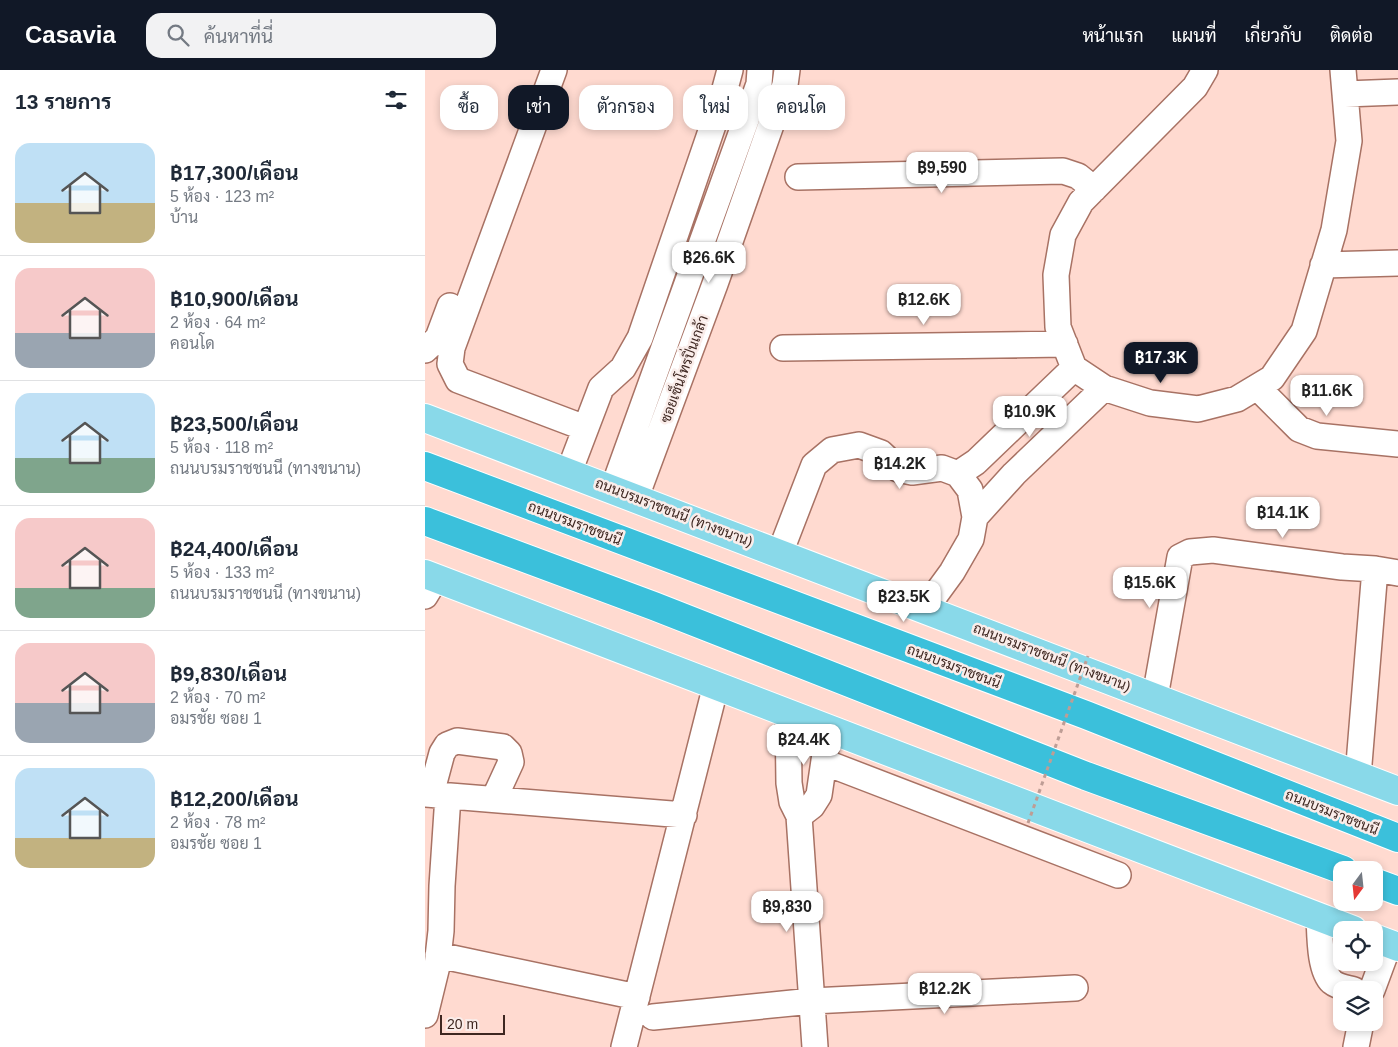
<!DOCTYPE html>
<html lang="th">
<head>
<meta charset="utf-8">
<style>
	:root { --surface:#fff; --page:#f2f2f3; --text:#1f2937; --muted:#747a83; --line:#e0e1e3; --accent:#111827 }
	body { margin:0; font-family:Arial,Sarabun,sans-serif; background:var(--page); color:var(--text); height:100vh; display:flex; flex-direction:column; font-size:19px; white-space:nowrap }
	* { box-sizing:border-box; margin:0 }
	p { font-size:16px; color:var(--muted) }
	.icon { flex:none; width:28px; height:28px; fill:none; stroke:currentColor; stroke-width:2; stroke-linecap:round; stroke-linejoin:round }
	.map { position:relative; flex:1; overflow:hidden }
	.drawer { display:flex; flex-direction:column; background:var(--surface); width:425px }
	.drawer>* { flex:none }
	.top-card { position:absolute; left:15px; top:15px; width:475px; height:45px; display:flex; gap:10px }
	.needle { width:32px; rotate:195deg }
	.fabs { position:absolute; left:908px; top:791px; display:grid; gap:10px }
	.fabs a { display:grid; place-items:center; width:50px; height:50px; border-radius:10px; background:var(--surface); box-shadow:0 2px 8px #0003; font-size:25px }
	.scale { position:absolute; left:15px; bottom:12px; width:65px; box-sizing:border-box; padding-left:5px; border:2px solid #3e2721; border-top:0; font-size:14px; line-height:18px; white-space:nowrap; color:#3e2721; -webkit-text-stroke:4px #faedea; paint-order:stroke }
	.price { position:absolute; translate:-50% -42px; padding:0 11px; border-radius:10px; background:#fff; color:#222; font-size:16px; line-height:32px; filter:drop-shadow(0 1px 2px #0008) }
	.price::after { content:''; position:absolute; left:50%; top:30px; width:15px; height:11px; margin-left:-8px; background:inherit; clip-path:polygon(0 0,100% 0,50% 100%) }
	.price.current { background:var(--accent); color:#fff }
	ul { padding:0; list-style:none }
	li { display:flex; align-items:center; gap:15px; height:125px; padding:0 15px }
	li+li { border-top:1px solid var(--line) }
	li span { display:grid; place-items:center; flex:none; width:140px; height:100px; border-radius:15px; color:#555 }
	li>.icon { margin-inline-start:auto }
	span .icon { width:60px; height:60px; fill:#fffc; stroke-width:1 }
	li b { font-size:21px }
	h2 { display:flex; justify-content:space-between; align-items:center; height:60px; padding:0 15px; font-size:21px }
	.chip { padding:0 18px; border-radius:15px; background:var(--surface); box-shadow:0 2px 8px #0003; font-size:18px; line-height:45px }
	.chip.current { background:var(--accent); color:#fff }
	header { display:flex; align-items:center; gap:30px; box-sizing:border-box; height:70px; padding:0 25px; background:var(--accent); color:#fff }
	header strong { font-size:24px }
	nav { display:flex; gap:28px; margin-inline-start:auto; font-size:18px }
	.search { width:350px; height:45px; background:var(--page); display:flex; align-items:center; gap:12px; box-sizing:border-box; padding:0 18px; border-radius:15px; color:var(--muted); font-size:19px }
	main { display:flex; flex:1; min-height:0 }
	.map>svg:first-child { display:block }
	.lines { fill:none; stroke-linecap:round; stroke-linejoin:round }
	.minor-casing { stroke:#a87264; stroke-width:28 }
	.major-casing { stroke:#fff; stroke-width:30 }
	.highway-casing { stroke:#fff; stroke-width:30 }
	.minor { stroke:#fff; stroke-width:25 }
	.major { stroke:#89d9e9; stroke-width:28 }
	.highway { stroke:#3bc0db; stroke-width:28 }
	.path-bridge { stroke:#be9d95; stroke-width:3; stroke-dasharray:4 4; stroke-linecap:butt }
	.labels { text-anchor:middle; stroke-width:5; stroke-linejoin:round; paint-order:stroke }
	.street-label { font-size:14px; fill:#3e2721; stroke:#faedea }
</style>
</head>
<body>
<header>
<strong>Casavia</strong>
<div class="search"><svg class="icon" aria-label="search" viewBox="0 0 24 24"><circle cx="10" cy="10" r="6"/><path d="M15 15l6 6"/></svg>ค้นหาที่นี่</div>
<nav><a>หน้าแรก</a><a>แผนที่</a><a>เกี่ยวกับ</a><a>ติดต่อ</a></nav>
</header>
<main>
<section class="drawer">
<h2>13 รายการ<svg class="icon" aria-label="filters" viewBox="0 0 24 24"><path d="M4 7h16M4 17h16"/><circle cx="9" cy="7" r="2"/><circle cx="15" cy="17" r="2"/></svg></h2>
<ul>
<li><span style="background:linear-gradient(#bfe0f5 60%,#c2b280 0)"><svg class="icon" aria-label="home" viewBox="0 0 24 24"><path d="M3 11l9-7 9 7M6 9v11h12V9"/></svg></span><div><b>฿17,300/เดือน</b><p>5 ห้อง · 123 m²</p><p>บ้าน</p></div></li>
<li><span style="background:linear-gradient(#f6c9c9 65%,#9aa5b1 0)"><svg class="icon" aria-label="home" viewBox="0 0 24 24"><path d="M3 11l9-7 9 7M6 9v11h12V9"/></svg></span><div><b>฿10,900/เดือน</b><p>2 ห้อง · 64 m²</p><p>คอนโด</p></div></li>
<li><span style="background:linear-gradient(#bfe0f5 65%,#7fa58c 0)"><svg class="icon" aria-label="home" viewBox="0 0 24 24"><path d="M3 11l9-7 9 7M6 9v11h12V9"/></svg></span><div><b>฿23,500/เดือน</b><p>5 ห้อง · 118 m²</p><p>ถนนบรมราชชนนี (ทางขนาน)</p></div></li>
<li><span style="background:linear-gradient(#f6c9c9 70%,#7fa58c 0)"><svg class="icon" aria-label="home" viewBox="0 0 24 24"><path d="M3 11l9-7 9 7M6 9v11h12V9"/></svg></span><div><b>฿24,400/เดือน</b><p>5 ห้อง · 133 m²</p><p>ถนนบรมราชชนนี (ทางขนาน)</p></div></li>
<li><span style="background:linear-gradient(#f6c9c9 60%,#9aa5b1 0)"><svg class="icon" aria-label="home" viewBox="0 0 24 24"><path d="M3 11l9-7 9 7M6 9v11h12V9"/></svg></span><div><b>฿9,830/เดือน</b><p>2 ห้อง · 70 m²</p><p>อมรชัย ซอย 1</p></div></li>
<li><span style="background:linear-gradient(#bfe0f5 70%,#c2b280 0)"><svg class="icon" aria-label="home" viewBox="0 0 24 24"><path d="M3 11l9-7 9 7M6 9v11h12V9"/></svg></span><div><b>฿12,200/เดือน</b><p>2 ห้อง · 78 m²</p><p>อมรชัย ซอย 1</p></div></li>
</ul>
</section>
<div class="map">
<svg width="973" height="977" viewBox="0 0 973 977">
	<rect width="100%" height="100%" fill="#ffdad0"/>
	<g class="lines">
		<g class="minor-casing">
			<path id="minor" d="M129,0L27,278L25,294L33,310L160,358
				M780,0L770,17L656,132L638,165L631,205L633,257L649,298L679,318L725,333L773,339L812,329L847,308L879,261L909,160L924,71L918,0
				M920,24L973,22
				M373,107L638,101L653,106L669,119
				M898,195L973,193
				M358,278L640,274
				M0,280L13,268L25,236
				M832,317L874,359L892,366L973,374
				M144,402L176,318L198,298L215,268L298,26L305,0
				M533,404L551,392L649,298
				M188,419L334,14L335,0
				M211,427L290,214L360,15L362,0
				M550,447L589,404L679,318
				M355,483L389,395L407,380L434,375L456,383L473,399L487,402L517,398L533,404L545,420L550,447L546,469L527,502L500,539
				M0,526L11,508
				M730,627L755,487L765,482L788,480L917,497L950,499L973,503
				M363,643L364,713L367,732L374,746L390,977
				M399,692L693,805
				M933,706L950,499
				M0,724L259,745
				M6,724L17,683L22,675L32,671L78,677L84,683L86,692L69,729
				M374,746L387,736L394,725L401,677
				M894,847C895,863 894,900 907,912C913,917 922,918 929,920
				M13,885L212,927
				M947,920L964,874
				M0,945L12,896L16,861L17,816L23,726
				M228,947L387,931L650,918
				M199,977L291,615
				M931,977L936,952"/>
		</g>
		<g class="major-casing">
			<path id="major" d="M0,348L973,721
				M0,504L928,860
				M949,868L973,877"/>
		</g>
		<g class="highway-casing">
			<path id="highway" d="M0,396L661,645L973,768
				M0,451L229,536L661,706L918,800
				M949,812L973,821"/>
		</g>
		<use href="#minor" class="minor"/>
		<use href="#major" class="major"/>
		<use href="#highway" class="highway"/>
		<path class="path-bridge" d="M603,753L663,586"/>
	</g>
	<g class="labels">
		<g class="street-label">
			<text transform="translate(259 299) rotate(-70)" y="5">ซอยเซ็นโทรปิ่นเกล้า</text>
			<text transform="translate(249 442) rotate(21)" y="5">ถนนบรมราชชนนี (ทางขนาน)</text>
			<text transform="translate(150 453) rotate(21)" y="5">ถนนบรมราชชนนี</text>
			<text transform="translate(627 587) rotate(21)" y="5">ถนนบรมราชชนนี (ทางขนาน)</text>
			<text transform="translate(529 596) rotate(21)" y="5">ถนนบรมราชชนนี</text>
			<text transform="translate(907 742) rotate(22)" y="5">ถนนบรมราชชนนี</text>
		</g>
	</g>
</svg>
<div class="fabs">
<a><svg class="needle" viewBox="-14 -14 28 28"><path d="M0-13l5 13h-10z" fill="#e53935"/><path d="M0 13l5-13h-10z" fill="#747a83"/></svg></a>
<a><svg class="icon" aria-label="locate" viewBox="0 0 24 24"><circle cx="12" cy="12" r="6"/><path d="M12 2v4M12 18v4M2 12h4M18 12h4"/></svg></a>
<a><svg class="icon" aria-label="layers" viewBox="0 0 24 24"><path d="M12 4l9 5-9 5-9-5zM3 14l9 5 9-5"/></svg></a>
</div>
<div class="scale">20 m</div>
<b class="price" style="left:517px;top:124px">฿9,590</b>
<b class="price" style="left:284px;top:214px">฿26.6K</b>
<b class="price" style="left:499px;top:256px">฿12.6K</b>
<b class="price current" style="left:736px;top:314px">฿17.3K</b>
<b class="price" style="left:902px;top:347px">฿11.6K</b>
<b class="price" style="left:605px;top:368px">฿10.9K</b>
<b class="price" style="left:475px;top:420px">฿14.2K</b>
<b class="price" style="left:858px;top:469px">฿14.1K</b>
<b class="price" style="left:725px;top:539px">฿15.6K</b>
<b class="price" style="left:479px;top:553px">฿23.5K</b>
<b class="price" style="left:379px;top:696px">฿24.4K</b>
<b class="price" style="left:362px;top:863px">฿9,830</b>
<b class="price" style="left:520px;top:945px">฿12.2K</b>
<div class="top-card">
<a class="chip">ซื้อ</a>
<a class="chip current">เช่า</a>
<a class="chip">ตัวกรอง</a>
<a class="chip">ใหม่</a>
<a class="chip">คอนโด</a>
</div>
</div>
</main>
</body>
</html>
